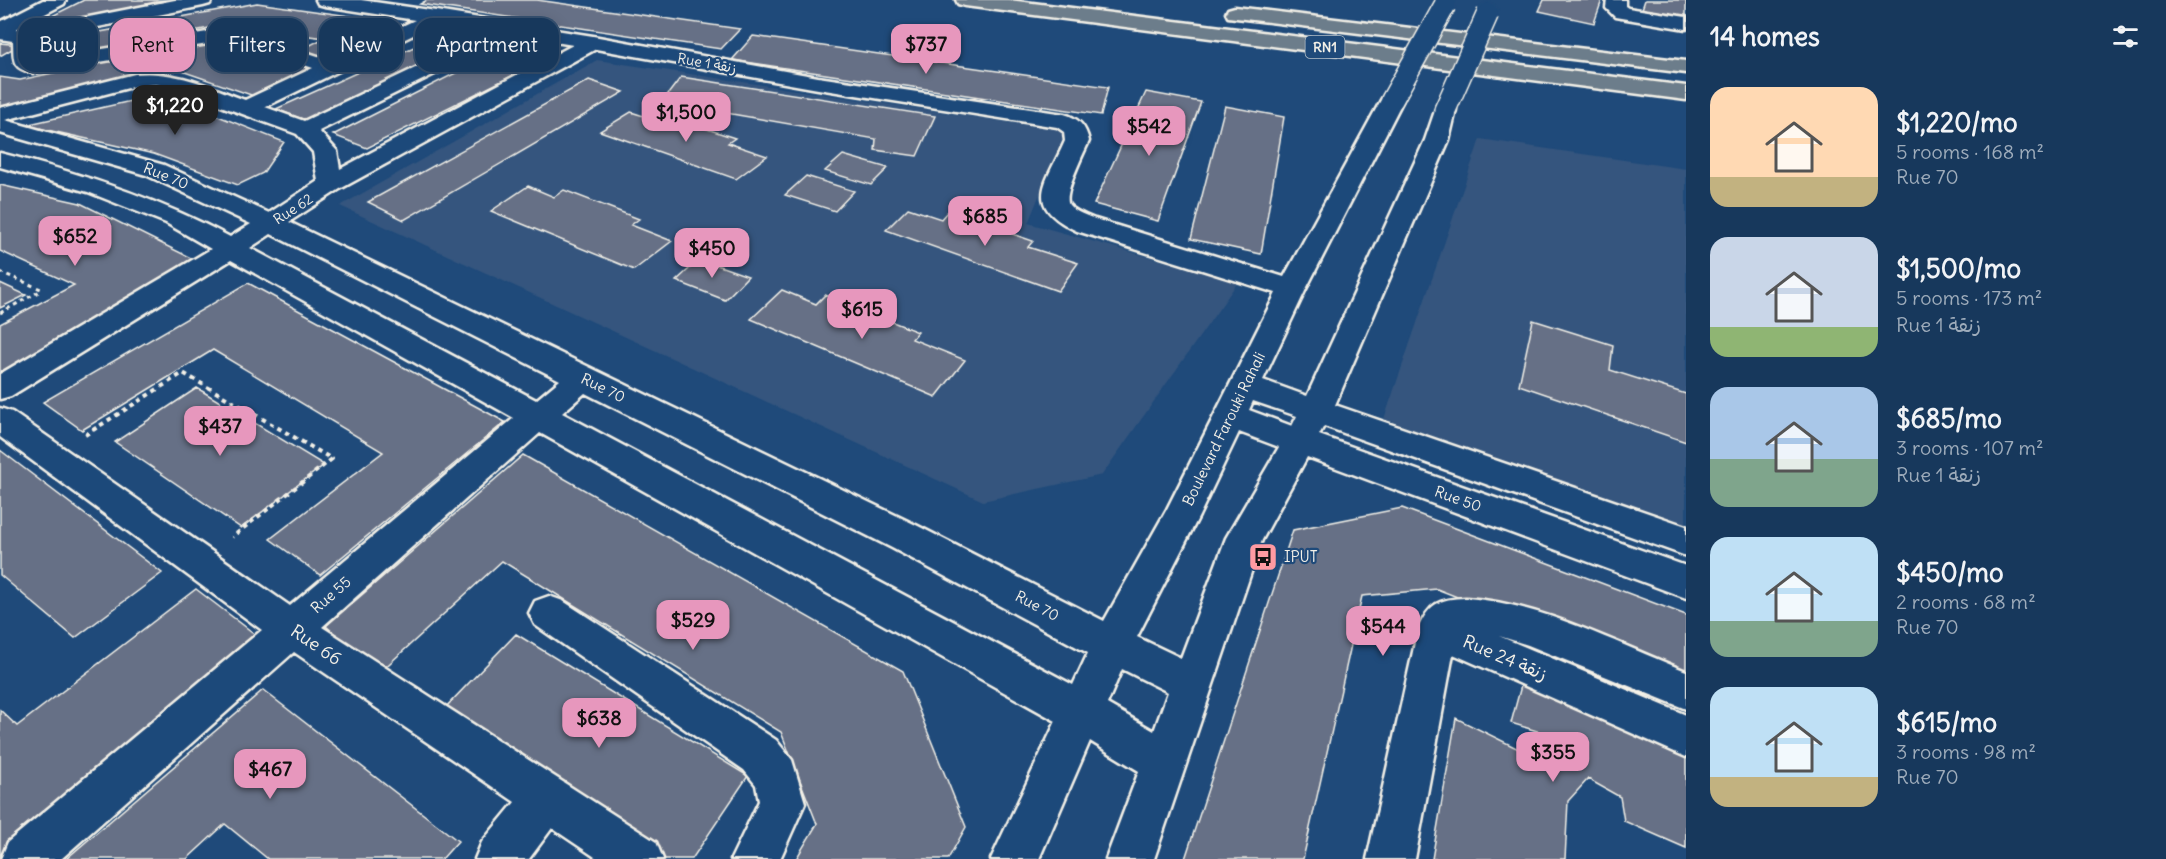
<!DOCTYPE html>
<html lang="en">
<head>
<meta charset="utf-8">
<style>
	:root { --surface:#17385c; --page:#244365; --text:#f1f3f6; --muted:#9eacbb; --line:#365272; --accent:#e797bd }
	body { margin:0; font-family:Delius,"Playpen Sans Arabic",sans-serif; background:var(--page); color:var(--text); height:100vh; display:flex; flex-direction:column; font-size:22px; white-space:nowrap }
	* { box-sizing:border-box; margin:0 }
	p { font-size:20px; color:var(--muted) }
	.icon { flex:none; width:33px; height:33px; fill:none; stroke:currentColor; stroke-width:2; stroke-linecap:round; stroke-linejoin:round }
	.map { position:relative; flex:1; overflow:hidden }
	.details { display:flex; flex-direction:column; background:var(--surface); width:480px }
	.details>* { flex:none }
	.hud { position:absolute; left:18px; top:18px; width:570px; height:54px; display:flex; gap:12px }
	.price { position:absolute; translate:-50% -51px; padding:0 14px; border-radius:12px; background:var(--accent); color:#111; font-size:20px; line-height:39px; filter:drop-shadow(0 2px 3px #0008) }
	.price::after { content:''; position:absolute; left:50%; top:36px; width:18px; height:14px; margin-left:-9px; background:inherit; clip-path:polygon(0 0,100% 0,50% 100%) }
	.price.active { background:#222; color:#fff }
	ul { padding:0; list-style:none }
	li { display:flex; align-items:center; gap:18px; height:150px; padding:0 24px }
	li span { display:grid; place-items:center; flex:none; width:168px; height:120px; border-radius:18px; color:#555 }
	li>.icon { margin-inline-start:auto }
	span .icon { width:72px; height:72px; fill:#fffc; stroke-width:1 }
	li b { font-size:26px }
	h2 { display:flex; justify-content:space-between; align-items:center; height:72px; padding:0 24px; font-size:26px }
	.pill { padding:0 21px; border-radius:18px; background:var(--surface); box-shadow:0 3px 15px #0003,0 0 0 2px var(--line); font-size:21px; line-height:54px }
	.pill.active { background:var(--accent); color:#111 }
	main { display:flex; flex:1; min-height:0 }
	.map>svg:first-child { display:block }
	.built { fill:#34557e }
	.building { fill:#667086; stroke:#f4f1e8; stroke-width:1.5 }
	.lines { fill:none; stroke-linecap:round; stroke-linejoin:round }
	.minor-casing { stroke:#f4f1e8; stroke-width:5 }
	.highway-casing { stroke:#f4f1e8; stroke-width:5 }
	.path-far1 { stroke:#f4f1e8; stroke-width:3; stroke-dasharray:4 4; stroke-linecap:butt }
	.path { stroke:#f4f1e8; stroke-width:4; stroke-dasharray:4.5 4.5; stroke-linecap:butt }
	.minor { fill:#1f4a7a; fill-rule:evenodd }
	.highway { fill:#6c7d8b; fill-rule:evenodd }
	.minor-bridge-casing { stroke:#f4f1e8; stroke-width:24; stroke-linecap:butt }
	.minor-bridge { stroke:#1f4a7a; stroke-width:21 }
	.labels { text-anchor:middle; stroke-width:4.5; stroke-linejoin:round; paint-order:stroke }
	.shield { fill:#1f4a7a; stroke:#b4bfc7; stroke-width:1.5 }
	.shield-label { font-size:14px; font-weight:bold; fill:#f4f1e8 }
	.far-street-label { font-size:14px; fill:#f4f1e8; stroke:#1f4a7a }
	.street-label { font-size:15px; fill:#f4f1e8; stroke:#1f4a7a }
	.poi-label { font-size:15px; fill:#f4f1e8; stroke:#1f4a7a; text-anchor:start }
	.near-street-label { font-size:18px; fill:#f4f1e8; stroke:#1f4a7a }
</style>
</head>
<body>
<main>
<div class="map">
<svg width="1686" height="859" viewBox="0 0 1686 859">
	<rect width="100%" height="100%" fill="#1f4a7a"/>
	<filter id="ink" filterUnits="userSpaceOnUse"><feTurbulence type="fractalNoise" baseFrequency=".0167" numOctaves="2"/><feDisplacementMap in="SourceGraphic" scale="12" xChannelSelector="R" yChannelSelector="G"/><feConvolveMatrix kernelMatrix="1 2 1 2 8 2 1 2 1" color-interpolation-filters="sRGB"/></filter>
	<g filter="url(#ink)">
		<path class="built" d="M597,60L1066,131L1028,223L1238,282L1102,475L983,501L340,206Z
			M1480,139L1686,169V525L1384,419Z"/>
		<path class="building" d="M84,0H175L46,27L32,26Z
			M427,0H537L740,29L721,49L420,4Z
			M1544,0H1602L1594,23L1539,11Z
			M1645,0H1686V19L1642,9Z
			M257,3L392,22L403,30L328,60L301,50L324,38L236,26L209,28L31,63L35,44Z
			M445,33L485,39L310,122L276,109Z
			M228,36L310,69L254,96L176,69L0,108V77L20,80Z
			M753,36L1108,87L1101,115L732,60Z
			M0,43L19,45L0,56Z
			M513,44L553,47L556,54L367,148L333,135Z
			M681,77L935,116L917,156L875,150L876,139L662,102Z
			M589,80L624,92L404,220L368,202Z
			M1146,92L1201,102L1158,221L1094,204Z
			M162,94L284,142L263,173L238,185L154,154L25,125Z
			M1225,106L1284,117L1261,254L1191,239Z
			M631,112L656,120L664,115L735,138L728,143L767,156L736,179L600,131Z
			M843,155L888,168L871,185L825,171Z
			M806,176L854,191L835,211L785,195Z
			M0,185L80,203L199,262L0,373V324L74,285L0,251Z
			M528,186L554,197L564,190L639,219L631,225L672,241L634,270L491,211Z
			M908,208L941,219L947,212L1033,241L1028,247L1078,263L1058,291L886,230Z
			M700,259L748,276L725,300L676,281Z
			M0,283L26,295L0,308Z
			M248,283L505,422L320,575L270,539L383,452L213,350L82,430L43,402Z
			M782,290L816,304L825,295L918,332L912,339L965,360L936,397L751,319Z
			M1533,320L1613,345L1610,370L1686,394V442L1519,385Z
			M197,388L324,465L241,528L115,442Z
			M0,450L162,573L75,638L0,575Z
			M523,455L903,671L966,827L948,859H796L817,824L781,732L502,561L379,673L326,626Z
			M1402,508L1686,615V687L1437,589L1362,596L1303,859H1185L1293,530Z
			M196,589L260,638L0,855V710L17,726Z
			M516,634L748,776L692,859H663L444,709Z
			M1522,682L1686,753V848L1624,821L1620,797L1588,779L1568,801L1565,859H1432L1456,718L1555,767L1563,739L1511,723Z
			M263,690L458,841L442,859H268L225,824L187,859H66Z"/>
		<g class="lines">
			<g class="minor-casing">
				<path id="minor" d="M43,0H66L64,4L16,29L23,30L175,0H212L210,4L203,6L33,40L35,60L232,28L330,60L415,20L325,6L318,4L316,0H361L436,11L593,36L818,77L1064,114C1079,118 1086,127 1089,141C1084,153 1062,195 1069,205C1075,212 1087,216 1095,219L1284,277L1381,100L1384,95L1392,93L1400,95L1403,100L1306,289L1263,380L1307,396L1425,140L1437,105L1445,103L1453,105L1456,110L1449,140L1335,405L1686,526V556L1324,426L1319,435L1686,566V598L1307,457L1262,540L1154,859H1106L1139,771L1090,741L1039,859H991L1056,721L540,433L322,627L656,842L663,859H598L552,828L529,859H475L482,842L515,802L294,652L61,859H1L8,842L262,630L0,437V408L12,412L290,606L514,418L231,260L11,396L0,399V374L211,249L166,223L88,192L0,167V153C80,173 157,198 230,237L251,224L146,175L0,133V108L135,74C175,70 208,86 245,100L313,68L232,40L33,73C11,68 14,61 13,41L0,39V22ZM438,23L491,32L304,121L265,107ZM514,35L573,45L340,169L337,151L319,131ZM596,49L818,89L1057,127L1064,132L1065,141C1046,184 1022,205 1077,231L1276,293L1167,509L1104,621L918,526L289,222L340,189ZM156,84L169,87L297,134L313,152L318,181L269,213L164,165L5,120L136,86ZM271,234L560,380L536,400L250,248ZM585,393L892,548L1088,653L1073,685L562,413ZM1253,401L1297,416L1292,426L1249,410ZM1239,432L1279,447L1226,538L1181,658L1137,637L1199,516ZM1122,669L1168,692L1154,731L1107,704Z
					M1607,0H1625V6L1628,8L1686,17V29L1615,17L1606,8Z
					M549,596L563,601L776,740L792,760L805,803L780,859H731L759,801L756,785L744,770L535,625L529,613L535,601Z
					M1466,598C1539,603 1618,644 1686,671V709L1528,645L1499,636L1686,715V757L1453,654L1415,859H1367L1418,629C1430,603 1438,599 1466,598Z"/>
			</g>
			<g class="highway-casing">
				<path id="highway" d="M956,0H1009L1686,86V100L965,6L958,4Z
					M1235,7L1686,61V73L1228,17L1226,13L1228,9Z"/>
			</g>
			<path class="path-far1" d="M0,272L41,289
				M0,313L42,290"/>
			<path class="path" d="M85,435L183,373L332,459L232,537"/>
			<use href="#minor" class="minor"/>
			<use href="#highway" class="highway"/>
			<g class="minor-bridge-casing">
				<path id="minor-bridge" d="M1392,100L1445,5
					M1445,110L1488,13"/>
			</g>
			<use href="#minor-bridge" class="minor-bridge"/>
		</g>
	</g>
	<defs>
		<g id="bus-square" transform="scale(1.5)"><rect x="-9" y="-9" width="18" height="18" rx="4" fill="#ff9aa2" stroke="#1f4a7a"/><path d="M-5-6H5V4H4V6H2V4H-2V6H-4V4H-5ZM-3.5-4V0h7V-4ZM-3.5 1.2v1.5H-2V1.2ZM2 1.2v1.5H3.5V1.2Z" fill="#111"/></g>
	</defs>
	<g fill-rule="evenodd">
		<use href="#bus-square" x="1263" y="557"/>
	</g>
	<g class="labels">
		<rect class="shield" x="1305.5" y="36" width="39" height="22" rx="4.5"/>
		<g class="shield-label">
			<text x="1325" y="52">RN1</text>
		</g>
		<g class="far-street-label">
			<text transform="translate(707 63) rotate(10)" y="5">Rue 1 زنقة</text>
			<text transform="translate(293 209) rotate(-33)" y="5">Rue 62</text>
		</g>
		<g class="street-label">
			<text transform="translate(166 176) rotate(22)" y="5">Rue 70</text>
			<text transform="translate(603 388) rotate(26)" y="5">Rue 70</text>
			<text transform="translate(1224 429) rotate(-64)" y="5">Boulevard Farouki Rahali</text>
			<text transform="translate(1458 499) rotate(20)" y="5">Rue 50</text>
			<text transform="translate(331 595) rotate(-41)" y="5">Rue 55</text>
			<text transform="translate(1037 606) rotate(28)" y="5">Rue 70</text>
		</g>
		<g class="poi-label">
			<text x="1284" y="562">IPUT</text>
		</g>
		<g class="near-street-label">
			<text transform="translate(316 645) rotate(34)" y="6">Rue 66</text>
			<text transform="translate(1505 658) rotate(23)" y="6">Rue 24 زنقة</text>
		</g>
	</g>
</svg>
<b class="price" style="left:926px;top:75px">$737</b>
<b class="price active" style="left:175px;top:136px">$1,220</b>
<b class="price" style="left:686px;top:143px">$1,500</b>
<b class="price" style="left:1149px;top:157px">$542</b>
<b class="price" style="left:985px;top:247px">$685</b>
<b class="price" style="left:75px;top:267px">$652</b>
<b class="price" style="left:712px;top:279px">$450</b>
<b class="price" style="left:862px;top:340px">$615</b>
<b class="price" style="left:220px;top:457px">$437</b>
<b class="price" style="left:693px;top:651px">$529</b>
<b class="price" style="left:1383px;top:657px">$544</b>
<b class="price" style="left:599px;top:749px">$638</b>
<b class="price" style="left:1553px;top:783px">$355</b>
<b class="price" style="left:270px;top:800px">$467</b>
<div class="hud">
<a class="pill">Buy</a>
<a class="pill active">Rent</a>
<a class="pill">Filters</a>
<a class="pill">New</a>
<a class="pill">Apartment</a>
</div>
</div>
<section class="details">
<h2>14 homes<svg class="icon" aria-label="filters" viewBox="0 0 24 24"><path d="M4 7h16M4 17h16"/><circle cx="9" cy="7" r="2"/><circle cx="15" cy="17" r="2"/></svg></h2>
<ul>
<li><span style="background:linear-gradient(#ffd9b3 75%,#c2b280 0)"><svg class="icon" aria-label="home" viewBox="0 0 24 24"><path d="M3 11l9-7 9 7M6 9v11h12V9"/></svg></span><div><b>$1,220/mo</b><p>5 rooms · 168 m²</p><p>Rue 70</p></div></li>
<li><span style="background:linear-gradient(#c9d6e8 75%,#8fb573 0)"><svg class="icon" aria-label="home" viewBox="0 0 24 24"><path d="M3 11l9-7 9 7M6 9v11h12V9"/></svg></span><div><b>$1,500/mo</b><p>5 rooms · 173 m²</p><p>Rue 1 زنقة</p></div></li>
<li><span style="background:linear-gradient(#a9c7e8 60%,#7fa58c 0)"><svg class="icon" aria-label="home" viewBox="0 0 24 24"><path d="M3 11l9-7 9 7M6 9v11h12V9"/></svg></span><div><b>$685/mo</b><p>3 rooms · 107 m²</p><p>Rue 1 زنقة</p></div></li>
<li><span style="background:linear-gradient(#bfe0f5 70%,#7fa58c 0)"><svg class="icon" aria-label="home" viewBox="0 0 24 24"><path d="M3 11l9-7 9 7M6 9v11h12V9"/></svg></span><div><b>$450/mo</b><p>2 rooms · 68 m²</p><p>Rue 70</p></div></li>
<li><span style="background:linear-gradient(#bfe0f5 75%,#c2b280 0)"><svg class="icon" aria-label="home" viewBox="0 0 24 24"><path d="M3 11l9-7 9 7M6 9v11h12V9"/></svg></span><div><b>$615/mo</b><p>3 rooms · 98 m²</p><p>Rue 70</p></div></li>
</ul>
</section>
</main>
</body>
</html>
